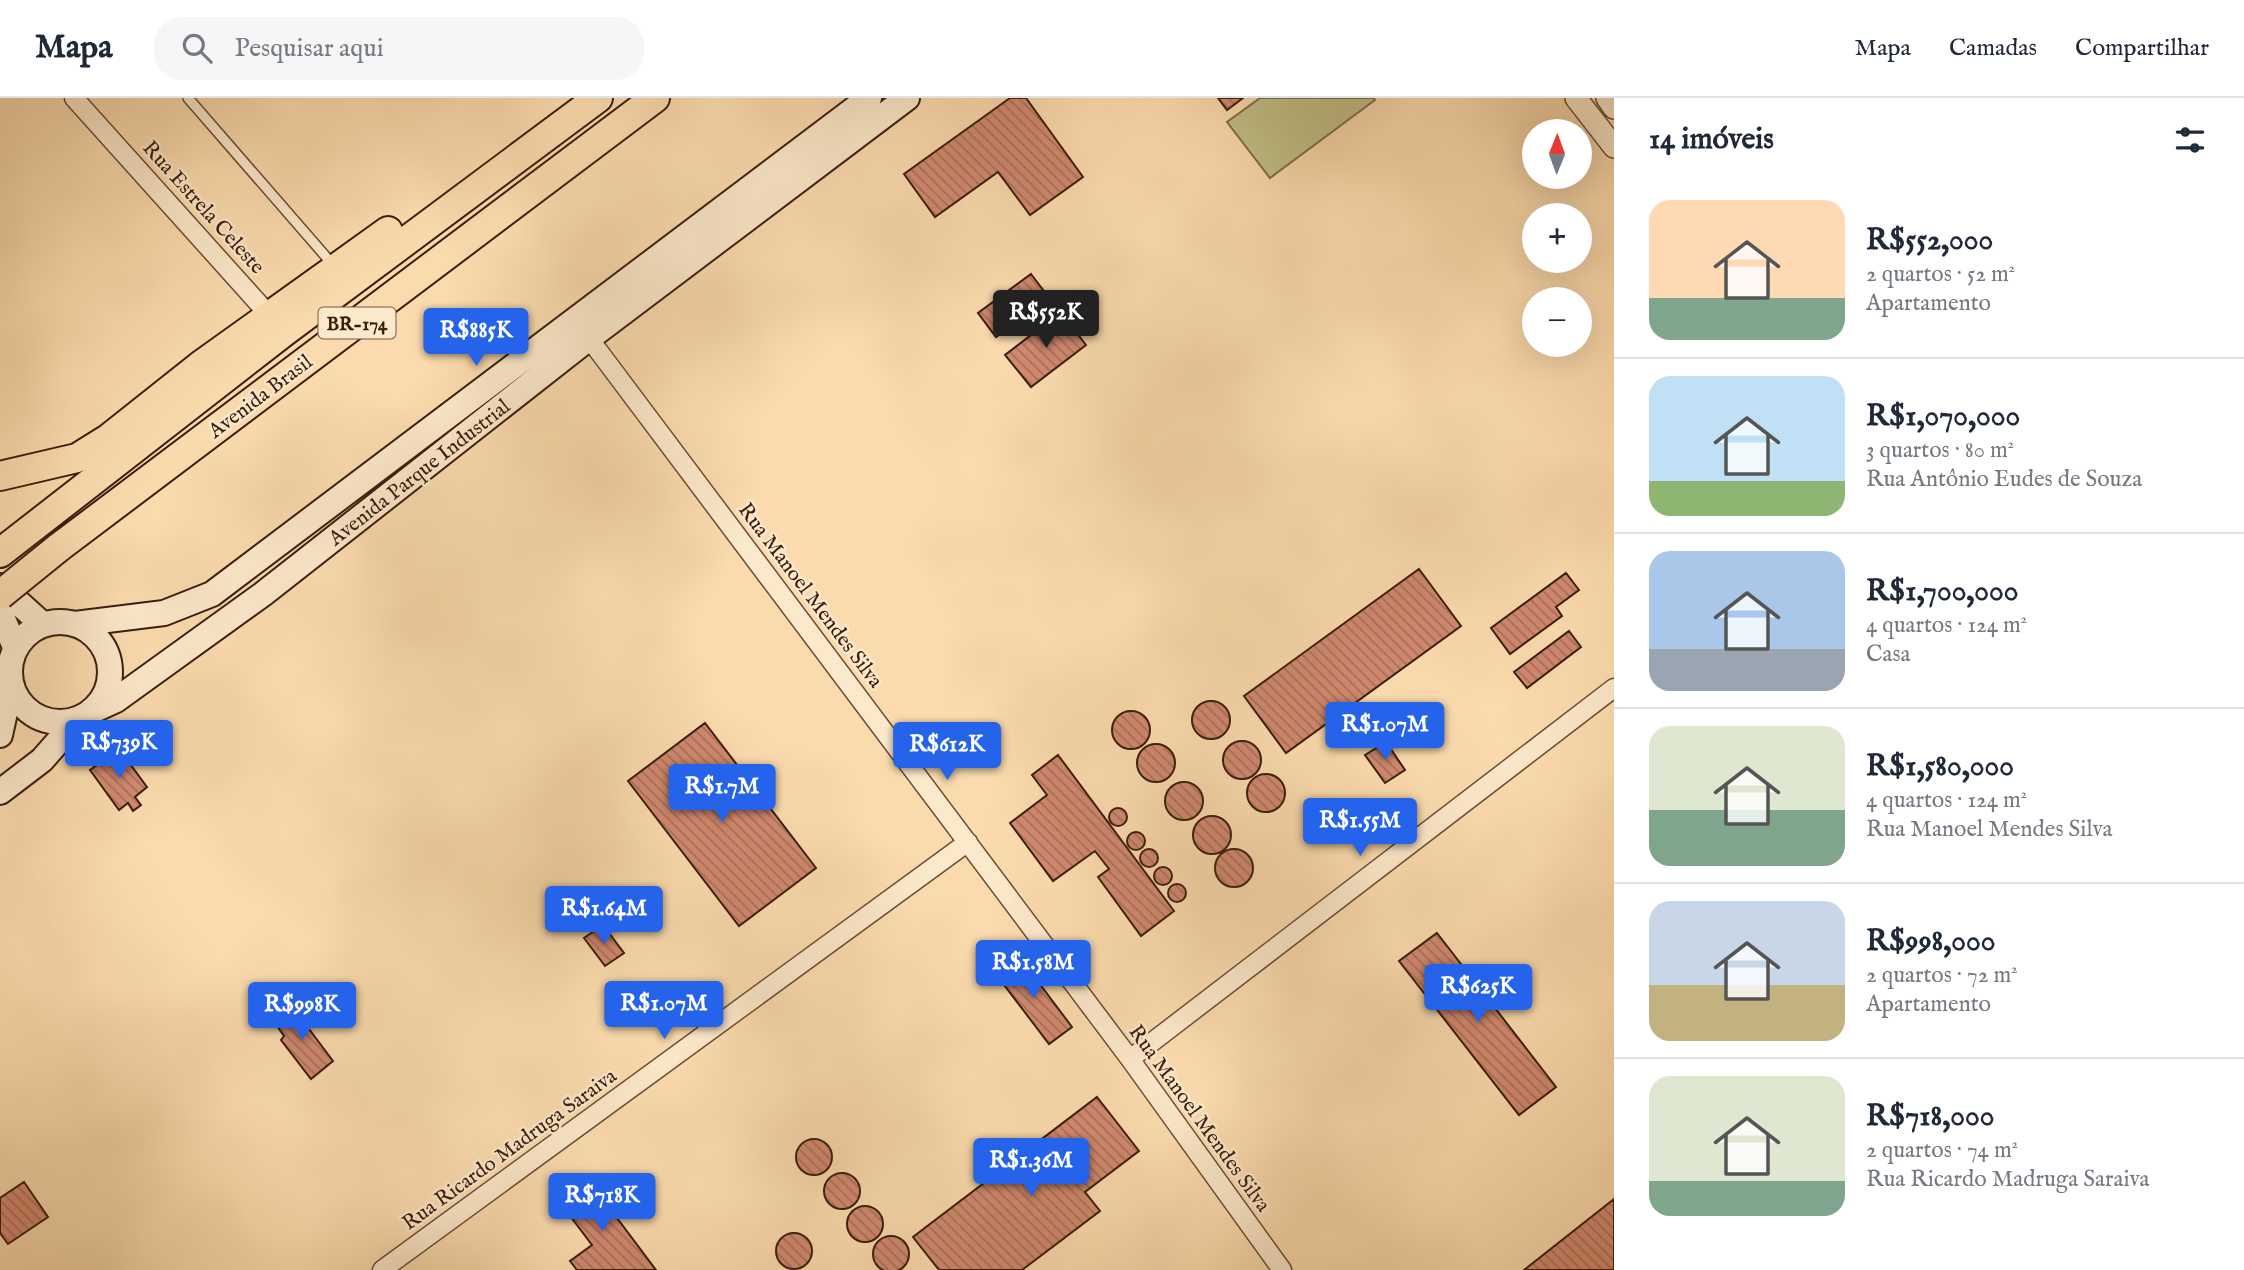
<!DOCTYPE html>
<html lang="pt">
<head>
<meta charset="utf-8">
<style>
	:root { --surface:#fff; --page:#f6f6f7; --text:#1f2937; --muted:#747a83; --line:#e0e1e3; --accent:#2563eb }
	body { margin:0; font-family:"IM FELL English",serif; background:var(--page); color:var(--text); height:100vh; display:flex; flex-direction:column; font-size:26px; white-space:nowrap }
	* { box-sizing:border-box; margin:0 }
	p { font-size:23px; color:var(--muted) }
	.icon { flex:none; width:38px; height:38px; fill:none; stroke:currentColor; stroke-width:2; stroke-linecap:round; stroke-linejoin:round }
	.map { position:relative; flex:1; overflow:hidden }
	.drawer { display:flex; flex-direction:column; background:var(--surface); width:630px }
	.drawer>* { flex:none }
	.needle { width:46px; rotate:1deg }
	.buttons { position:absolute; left:1522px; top:21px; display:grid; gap:14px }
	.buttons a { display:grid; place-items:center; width:70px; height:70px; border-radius:50%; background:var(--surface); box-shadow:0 7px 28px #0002; font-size:35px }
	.price { position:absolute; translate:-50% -60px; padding:0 16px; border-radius:7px; background:var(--accent); color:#fff; font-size:23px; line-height:46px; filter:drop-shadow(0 2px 4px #0008) }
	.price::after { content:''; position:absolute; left:50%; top:42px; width:21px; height:16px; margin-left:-10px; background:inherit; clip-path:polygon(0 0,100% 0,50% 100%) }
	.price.active { background:#222; color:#fff }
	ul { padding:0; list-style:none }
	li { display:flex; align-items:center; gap:21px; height:175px; padding:0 35px }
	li+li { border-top:2px solid var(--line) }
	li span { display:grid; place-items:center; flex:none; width:196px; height:140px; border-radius:21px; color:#555 }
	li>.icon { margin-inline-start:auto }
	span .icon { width:84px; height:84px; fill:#fffc; stroke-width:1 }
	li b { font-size:30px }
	h2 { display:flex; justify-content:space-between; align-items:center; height:84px; padding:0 35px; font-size:30px }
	header { display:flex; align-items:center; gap:42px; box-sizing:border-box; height:98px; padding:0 35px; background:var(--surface); border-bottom:2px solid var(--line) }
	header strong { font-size:33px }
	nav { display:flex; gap:38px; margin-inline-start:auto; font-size:24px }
	.search { width:490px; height:63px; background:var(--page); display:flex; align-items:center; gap:18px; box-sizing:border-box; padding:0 24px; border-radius:28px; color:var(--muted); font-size:26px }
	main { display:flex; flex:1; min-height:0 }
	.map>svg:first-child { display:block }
	.park { fill:#c1bf88; stroke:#7d6e4c; stroke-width:2 }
	.building { fill:url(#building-back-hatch); stroke:#391d0f; stroke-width:2 }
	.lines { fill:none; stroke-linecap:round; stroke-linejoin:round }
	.service-casing { stroke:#6a4c37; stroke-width:12 }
	.minor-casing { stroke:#6a4c37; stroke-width:21 }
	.tertiary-casing { stroke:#6a4c37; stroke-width:24 }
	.secondary-casing { stroke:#391d0f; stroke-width:28 }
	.trunk-casing { stroke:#391d0f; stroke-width:32 }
	.service { stroke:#fce8ca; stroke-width:9 }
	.minor { stroke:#fce8ca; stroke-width:18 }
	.tertiary { stroke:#fce8ca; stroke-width:21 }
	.secondary { stroke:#fce8ca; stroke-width:24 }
	.trunk { stroke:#fbdbae; stroke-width:28 }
	.trunk-bridge-casing { stroke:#391d0f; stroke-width:32; stroke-linecap:butt }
	.trunk-bridge { stroke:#fbdbae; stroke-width:28 }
	.labels { text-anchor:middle; stroke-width:5; stroke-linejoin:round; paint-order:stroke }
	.shield { fill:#fce8ca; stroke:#745a47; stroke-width:2 }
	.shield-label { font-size:19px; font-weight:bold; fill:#391d0f }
	.street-label { font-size:21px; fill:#391d0f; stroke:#fce8ca }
</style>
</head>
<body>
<header>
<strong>Mapa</strong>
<div class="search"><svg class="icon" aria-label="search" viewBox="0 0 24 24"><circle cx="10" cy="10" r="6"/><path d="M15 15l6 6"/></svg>Pesquisar aqui</div>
<nav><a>Mapa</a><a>Camadas</a><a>Compartilhar</a></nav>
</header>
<main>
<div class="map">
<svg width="1614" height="1172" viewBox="0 0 1614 1172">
	<defs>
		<pattern id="building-back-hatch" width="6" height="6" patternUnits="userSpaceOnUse" patternTransform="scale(1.75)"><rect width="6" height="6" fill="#d1896f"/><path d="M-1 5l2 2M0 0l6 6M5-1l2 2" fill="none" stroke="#ab6f5a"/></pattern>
	</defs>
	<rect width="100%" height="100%" fill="#fbdbae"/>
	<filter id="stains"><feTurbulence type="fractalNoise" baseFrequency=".00286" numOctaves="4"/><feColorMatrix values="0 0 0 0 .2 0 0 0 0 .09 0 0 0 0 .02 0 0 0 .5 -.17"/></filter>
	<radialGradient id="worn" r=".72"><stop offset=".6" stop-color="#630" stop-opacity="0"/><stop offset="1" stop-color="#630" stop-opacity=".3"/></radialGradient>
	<path class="park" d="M1260,0H1374L1375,2L1270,80L1227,24Z"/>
	<path class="building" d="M1010,0H1026L1083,79L1030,117L998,74L935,119L904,76Z
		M1218,0H1243L1227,12Z
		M1031,176L1050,201L996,239L978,215Z
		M1061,214L1086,247L1031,289L1005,257Z
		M1419,471L1461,528L1286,655L1244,598Z
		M1566,475L1579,492L1556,509L1562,518L1510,556L1491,530Z
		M1569,533L1581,549L1527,590L1514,574Z
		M1192 622a19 19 0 1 1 38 0a19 19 0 1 1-38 0Z
		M1112 632a19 19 0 1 1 38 0a19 19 0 1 1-38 0Z
		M705,625L816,770L739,828L628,683Z
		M1223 662a19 19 0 1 1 38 0a19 19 0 1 1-38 0Z
		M1386,644L1405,672L1385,685L1365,657Z
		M1137 665a19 19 0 1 1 38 0a19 19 0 1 1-38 0Z
		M119,651L147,689L135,699L141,707L133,713L128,705L119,712L90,672Z
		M1058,657L1174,813L1141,838L1098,779L1109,771L1095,753L1053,783L1010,725L1047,697L1032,677Z
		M1247 695a19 19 0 1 1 38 0a19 19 0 1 1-38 0Z
		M1165 703a19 19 0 1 1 38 0a19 19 0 1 1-38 0Z
		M1109 719a9 9 0 1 1 18 0a9 9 0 1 1-18 0Z
		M1193 737a19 19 0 1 1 38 0a19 19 0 1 1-38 0Z
		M1127 743a9 9 0 1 1 18 0a9 9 0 1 1-18 0Z
		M1215 770a19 19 0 1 1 38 0a19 19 0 1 1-38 0Z
		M1140 760a9 9 0 1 1 18 0a9 9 0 1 1-18 0Z
		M1154 778a9 9 0 1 1 18 0a9 9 0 1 1-18 0Z
		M1168 795a9 9 0 1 1 18 0a9 9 0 1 1-18 0Z
		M603,827L624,855L605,868L584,840Z
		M1437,835L1556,989L1519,1017L1399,863Z
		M1018,857L1072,929L1049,946L995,875Z
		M291,907L333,963L311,981L281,942L284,938L272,921Z
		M1097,999L1139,1053L1085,1094L1100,1113L1022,1172H939L913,1139Z
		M796 1059a18 18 0 1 1 36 0a18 18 0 1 1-36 0Z
		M824 1093a18 18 0 1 1 36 0a18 18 0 1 1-36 0Z
		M587,1080L656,1172H577L570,1163L592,1147L558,1102Z
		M24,1084L48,1119L8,1146L0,1135V1100Z
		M1614,1101V1172H1524Z
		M847 1126a18 18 0 1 1 36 0a18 18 0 1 1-36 0Z
		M776 1153a18 18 0 1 1 36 0a18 18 0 1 1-36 0Z
		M873 1156a18 18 0 1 1 36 0a18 18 0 1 1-36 0Z"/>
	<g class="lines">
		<g class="service-casing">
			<path id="service" d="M188,0L334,168"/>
		</g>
		<g class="minor-casing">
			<path id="minor" d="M74,0L270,218
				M582,231L1130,961L1282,1172
				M1130,961L1614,590
				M382,1172L968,744"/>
		</g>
		<g class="tertiary-casing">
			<path id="tertiary" d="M1576,0L1614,49
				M1607,0L1614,10"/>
		</g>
		<g class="secondary-casing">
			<path id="secondary" d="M0,488L42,526
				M0,514L15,549
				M10 574a50 50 0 1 1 100 0a50 50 0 1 1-100 0Z
				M75,526L164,515L212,496L869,0
				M92,613L116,602L263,496L589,240L907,0
				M0,637L11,587
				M0,694L42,662L78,621"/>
		</g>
		<g class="trunk-casing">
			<path id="trunk" d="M0,378L77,360L109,340L201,267L388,133
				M58,450L655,0
				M0,455L284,234L598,0"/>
		</g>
		<use href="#service" class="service"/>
		<use href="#minor" class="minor"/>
		<use href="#tertiary" class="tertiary"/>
		<use href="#secondary" class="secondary"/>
		<use href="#trunk" class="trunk"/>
		<g class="trunk-bridge-casing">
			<path id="trunk-bridge" d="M0,497L58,450"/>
		</g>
		<use href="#trunk-bridge" class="trunk-bridge"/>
	</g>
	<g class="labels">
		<rect class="shield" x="318.5" y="209.5" width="77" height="31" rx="5"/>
		<g class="shield-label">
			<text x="357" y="232">BR-174</text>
		</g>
		<g class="street-label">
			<text transform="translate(204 109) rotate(48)" y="7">Rua Estrela Celeste</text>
			<text transform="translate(260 298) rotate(-37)" y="7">Avenida Brasil</text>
			<text transform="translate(419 374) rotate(-38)" y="7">Avenida Parque Industrial</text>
			<text transform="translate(811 497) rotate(53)" y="7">Rua Manoel Mendes Silva</text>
			<text transform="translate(1200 1020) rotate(54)" y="7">Rua Manoel Mendes Silva</text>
			<text transform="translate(509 1051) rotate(-36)" y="7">Rua Ricardo Madruga Saraiva</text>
		</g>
	</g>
	<rect width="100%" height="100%" filter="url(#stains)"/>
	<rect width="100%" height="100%" fill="url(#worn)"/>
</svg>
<div class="buttons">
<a><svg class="needle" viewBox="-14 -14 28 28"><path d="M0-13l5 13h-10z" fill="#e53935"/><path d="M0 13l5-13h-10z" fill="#747a83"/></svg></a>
<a>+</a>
<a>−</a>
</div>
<b class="price active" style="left:1046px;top:252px">R$552K</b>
<b class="price" style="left:476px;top:270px">R$885K</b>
<b class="price" style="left:1385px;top:664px">R$1.07M</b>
<b class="price" style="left:119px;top:682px">R$739K</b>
<b class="price" style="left:947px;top:684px">R$612K</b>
<b class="price" style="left:722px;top:726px">R$1.7M</b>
<b class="price" style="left:1360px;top:760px">R$1.55M</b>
<b class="price" style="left:604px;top:848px">R$1.64M</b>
<b class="price" style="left:1033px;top:902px">R$1.58M</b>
<b class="price" style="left:1478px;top:926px">R$625K</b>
<b class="price" style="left:664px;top:943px">R$1.07M</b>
<b class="price" style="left:302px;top:944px">R$998K</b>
<b class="price" style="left:1031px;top:1100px">R$1.36M</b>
<b class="price" style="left:602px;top:1135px">R$718K</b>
</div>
<section class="drawer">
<h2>14 imóveis<svg class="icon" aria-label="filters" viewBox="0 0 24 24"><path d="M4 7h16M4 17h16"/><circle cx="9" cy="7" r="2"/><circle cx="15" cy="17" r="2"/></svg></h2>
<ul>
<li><span style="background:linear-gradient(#ffd9b3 70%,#7fa58c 0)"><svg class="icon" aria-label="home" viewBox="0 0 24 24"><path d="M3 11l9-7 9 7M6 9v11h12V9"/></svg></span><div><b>R$552,000</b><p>2 quartos · 52 m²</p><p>Apartamento</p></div></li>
<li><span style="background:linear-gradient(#bfe0f5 75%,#8fb573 0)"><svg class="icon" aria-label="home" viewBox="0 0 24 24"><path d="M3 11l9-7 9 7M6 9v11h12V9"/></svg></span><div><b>R$1,070,000</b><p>3 quartos · 80 m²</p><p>Rua Antônio Eudes de Souza</p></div></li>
<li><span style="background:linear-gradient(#a9c7e8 70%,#9aa5b1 0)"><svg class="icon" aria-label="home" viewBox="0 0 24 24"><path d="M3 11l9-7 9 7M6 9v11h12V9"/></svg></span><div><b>R$1,700,000</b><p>4 quartos · 124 m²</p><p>Casa</p></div></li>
<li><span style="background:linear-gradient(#dfe7d0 60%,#7fa58c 0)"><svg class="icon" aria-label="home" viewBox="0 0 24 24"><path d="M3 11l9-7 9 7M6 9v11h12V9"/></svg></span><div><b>R$1,580,000</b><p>4 quartos · 124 m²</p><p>Rua Manoel Mendes Silva</p></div></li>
<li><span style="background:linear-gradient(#c9d6e8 60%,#c2b280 0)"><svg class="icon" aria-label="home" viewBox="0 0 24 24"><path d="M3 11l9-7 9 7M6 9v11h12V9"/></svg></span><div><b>R$998,000</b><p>2 quartos · 72 m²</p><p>Apartamento</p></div></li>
<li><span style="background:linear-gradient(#dfe7d0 75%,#7fa58c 0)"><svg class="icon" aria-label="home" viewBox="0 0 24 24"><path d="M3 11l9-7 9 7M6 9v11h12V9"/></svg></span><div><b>R$718,000</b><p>2 quartos · 74 m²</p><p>Rua Ricardo Madruga Saraiva</p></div></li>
</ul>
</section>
</main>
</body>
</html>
